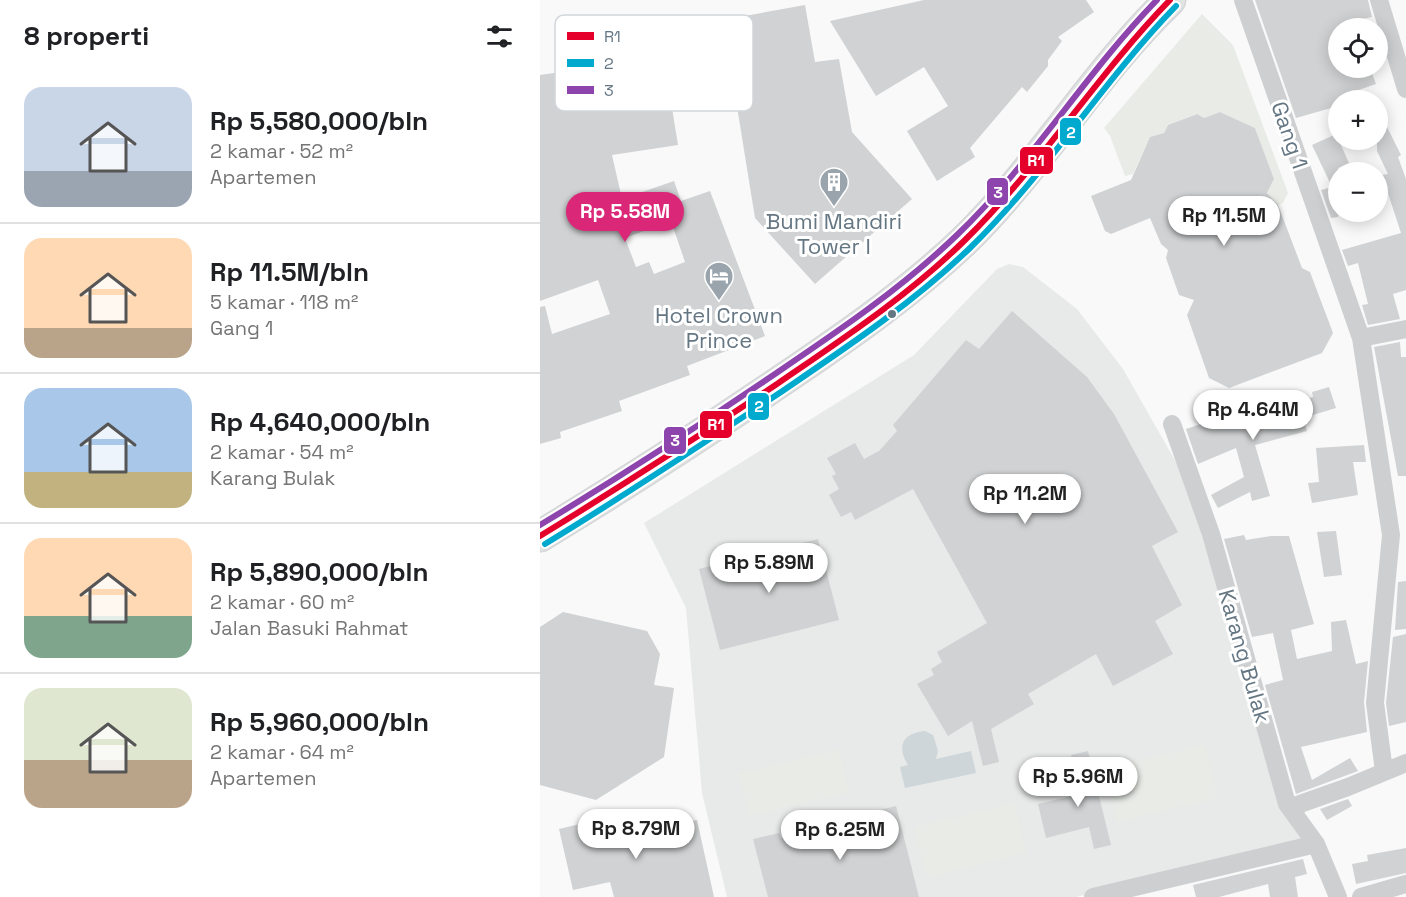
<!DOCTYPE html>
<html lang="id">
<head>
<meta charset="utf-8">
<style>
	:root { --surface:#fff; --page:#f6f6f6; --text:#202124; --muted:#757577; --line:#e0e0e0; --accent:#db2777 }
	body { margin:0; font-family:"Space Grotesk",sans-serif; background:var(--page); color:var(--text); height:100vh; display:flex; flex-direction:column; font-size:22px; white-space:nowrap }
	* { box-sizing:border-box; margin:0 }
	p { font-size:20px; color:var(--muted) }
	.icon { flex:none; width:33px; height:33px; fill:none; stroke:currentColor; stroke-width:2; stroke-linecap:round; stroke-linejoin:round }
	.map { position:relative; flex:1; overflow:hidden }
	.panel { display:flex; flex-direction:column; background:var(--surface); width:540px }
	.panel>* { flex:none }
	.buttons { position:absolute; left:788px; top:18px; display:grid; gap:12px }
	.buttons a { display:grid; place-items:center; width:60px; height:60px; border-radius:50%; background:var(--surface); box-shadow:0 3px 15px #0003; font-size:30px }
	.price { position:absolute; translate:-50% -51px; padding:0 14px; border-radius:21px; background:#fff; color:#222; font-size:20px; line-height:39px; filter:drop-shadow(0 2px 3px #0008) }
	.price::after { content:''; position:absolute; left:50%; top:36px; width:18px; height:14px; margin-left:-9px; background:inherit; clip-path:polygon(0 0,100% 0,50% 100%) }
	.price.on { background:var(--accent); color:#fff }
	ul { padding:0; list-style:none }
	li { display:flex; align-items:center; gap:18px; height:150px; padding:0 24px }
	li+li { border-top:2px solid var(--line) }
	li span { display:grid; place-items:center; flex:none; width:168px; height:120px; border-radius:18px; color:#555 }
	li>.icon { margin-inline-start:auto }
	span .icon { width:72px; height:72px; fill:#fffc; stroke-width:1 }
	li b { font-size:26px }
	h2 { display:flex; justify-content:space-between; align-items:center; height:72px; padding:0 24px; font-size:26px }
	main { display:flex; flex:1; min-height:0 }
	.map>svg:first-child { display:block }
	.built { fill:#e8e9e9 }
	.green { fill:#e8ebe6 }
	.water { fill:#ced6d9 }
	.building { fill:#d0d2d3; fill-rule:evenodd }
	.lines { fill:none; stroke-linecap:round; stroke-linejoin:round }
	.primary-casing { stroke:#d5d6d7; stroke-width:33 }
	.street { stroke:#cecfd0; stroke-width:18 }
	.primary { stroke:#e1e2e2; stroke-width:30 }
	.bus-1-casing { stroke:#fff; stroke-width:10 }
	.bus-2-casing { stroke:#fff; stroke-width:10 }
	.bus-3-casing { stroke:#fff; stroke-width:10 }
	.bus-1 { stroke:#e4002b; stroke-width:6 }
	.bus-2 { stroke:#00a9ce; stroke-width:6 }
	.bus-3 { stroke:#8e44ad; stroke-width:6 }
	.bus-dot { fill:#657683; stroke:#fff; stroke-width:2 }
	.labels { text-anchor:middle; stroke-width:6; stroke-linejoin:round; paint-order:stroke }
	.street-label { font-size:22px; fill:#657683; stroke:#fff }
	.poi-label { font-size:22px; fill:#657683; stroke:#fff }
	.key { fill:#fff; stroke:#d1d6da; stroke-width:1.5 }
	.key-label { font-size:16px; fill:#657683 }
	.line-badge { stroke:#fff; stroke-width:2 }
	.badge-label { font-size:16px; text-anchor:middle; font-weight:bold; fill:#fff }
</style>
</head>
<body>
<main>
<section class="panel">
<h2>8 properti<svg class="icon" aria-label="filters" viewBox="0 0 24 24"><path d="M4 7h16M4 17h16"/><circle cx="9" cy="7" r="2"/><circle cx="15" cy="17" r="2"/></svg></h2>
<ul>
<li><span style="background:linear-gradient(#c9d6e8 70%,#9aa5b1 0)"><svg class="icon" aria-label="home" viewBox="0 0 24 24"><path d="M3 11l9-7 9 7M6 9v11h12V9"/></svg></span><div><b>Rp 5,580,000/bln</b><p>2 kamar · 52 m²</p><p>Apartemen</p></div></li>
<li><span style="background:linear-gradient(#ffd9b3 75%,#b9a48a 0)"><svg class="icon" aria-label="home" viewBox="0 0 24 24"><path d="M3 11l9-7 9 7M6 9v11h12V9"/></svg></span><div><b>Rp 11.5M/bln</b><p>5 kamar · 118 m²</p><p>Gang 1</p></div></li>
<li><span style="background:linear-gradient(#a9c7e8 70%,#c2b280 0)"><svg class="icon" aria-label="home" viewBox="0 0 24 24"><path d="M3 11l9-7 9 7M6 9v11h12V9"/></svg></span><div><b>Rp 4,640,000/bln</b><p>2 kamar · 54 m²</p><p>Karang Bulak</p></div></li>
<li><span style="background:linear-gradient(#ffd9b3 65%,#7fa58c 0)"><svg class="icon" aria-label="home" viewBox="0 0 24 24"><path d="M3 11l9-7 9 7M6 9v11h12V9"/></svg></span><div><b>Rp 5,890,000/bln</b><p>2 kamar · 60 m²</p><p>Jalan Basuki Rahmat</p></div></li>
<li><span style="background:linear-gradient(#dfe7d0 60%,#b9a48a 0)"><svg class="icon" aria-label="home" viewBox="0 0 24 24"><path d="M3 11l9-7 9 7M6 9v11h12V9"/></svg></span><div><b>Rp 5,960,000/bln</b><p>2 kamar · 64 m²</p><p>Apartemen</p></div></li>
</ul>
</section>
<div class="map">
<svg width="866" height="897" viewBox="0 0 866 897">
	<rect width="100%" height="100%" fill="#f9f9f9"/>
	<path class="built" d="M469,264L483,267L537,309L583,369L657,499L767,841L536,897H187L162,793L146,608L104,523L374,355L457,269Z"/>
	<path class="green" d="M662,14L693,45L748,193L743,203L738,205L727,193L734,179L715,128L680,112L664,118L656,114L628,125L624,133L610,137L593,174L585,176L570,136L564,128Z
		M665,745L678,798L577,822L564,769Z
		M299,750L309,792L210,816L199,773Z
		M474,803L487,852L387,877L374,827Z"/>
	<path class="water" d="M385,731L393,735L398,751L396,759L431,751L436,773L365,788L360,767L368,765C356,746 363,733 385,731Z"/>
	<path class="building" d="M384,0H546L554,12L518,37L522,41L508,60V66L487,92L482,87L430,148L435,157L397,181L367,131L408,106L384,67L336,96L290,21Z
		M715,0H828L832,17L818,20L820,28H798V68H830L836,84L798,97V106L756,118Z
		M265,5L275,62L299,59L312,132L372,199L275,284L215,218L183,20Z
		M120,34L138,145L72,155L82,199L134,181L141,201L170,191L225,336L147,366L150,375L79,401L82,411L20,432L21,438L0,444V307L5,306L12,334L70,314L58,280L0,301V75L42,69L38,46ZM131,221L145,262L114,274L109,262L96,267L85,238Z
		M837,107L861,155L858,157L866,179V290L853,294L860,319L828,325L822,305L828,304L818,263L808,266L802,250L861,233L842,175L848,174L837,151Z
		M680,112L715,128L734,179L727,193L738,205L762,268L770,272L793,333L782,353L689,388L669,378L647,315L654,300L639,295L626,258L628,250L621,244L610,218L571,234L565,231L551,196L591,180L610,137L624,133L628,125L657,114L664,118Z
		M796,134L809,163L798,168V217L791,218L781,190L792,187L772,145Z
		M472,311L547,377L574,414L638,532L612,546L642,605L615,621L633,654L573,686L556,654L488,694L494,704L451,729L459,762L443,766L432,721L408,736L377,684L394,675L391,669L402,662L397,652L447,623L373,489L315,520L311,512L301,517L289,495L299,489L292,476L296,474L287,458L315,443L324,459L339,451L357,431L353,425L426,340L439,349Z
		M860,342L861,357H866V476H858L834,347Z
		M789,387L796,408L763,418L767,431L715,445L730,496L712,501L710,492L678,508L671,495L704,477L696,448L658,464L646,429L696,412L698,417L748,407L747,405L773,397L772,392Z
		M824,445L826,462H813L818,495L772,503L768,483L779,482L776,448Z
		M796,531L802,575L784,577L777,532Z
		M704,535L706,540L731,536H749L774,624L751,630L757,659L792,651L791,622L806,620L816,664L828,661L824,702L827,732L761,747L772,780L810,758L818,771L756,794L725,685L743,680L733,633L712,637L684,539Z
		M278,539L299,620L180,650L159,569Z
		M866,581V629L855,630L858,582Z
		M23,612L107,631L120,654L114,685L134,688L124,757L56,800L0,785V627Z
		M866,634V722L849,726L846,703L853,637Z
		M548,751L571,845L554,849L549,827L506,838L498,804L541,794L531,755Z
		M808,799L812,806L787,820L780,809Z
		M356,806L379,897H228L213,839L239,833L241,838L332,816L331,812Z
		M86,813L90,832L94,831L98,848L139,839L136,824L157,820L174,897H74L70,882L33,890L19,829Z
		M866,848V873L816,884L812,864L828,861L827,855Z
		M763,859L767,874L755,877L758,897H730L728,884L679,897H656L653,885Z"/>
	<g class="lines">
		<g class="primary-casing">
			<path id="primary" d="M0,536C78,489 154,440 229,389C296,344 365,297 424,241C500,167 554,73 630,0"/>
		</g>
		<path class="street" d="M703,0L821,338L851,535L835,703L844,771
			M839,0L866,89
			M821,338L866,329
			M632,424L671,534L747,804L776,844L798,897
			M755,815L757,805L808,787L866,763
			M553,897L776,844
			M821,897L866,884"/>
		<use href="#primary" class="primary"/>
		<g class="bus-1-casing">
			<path id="bus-1" d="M0,536C80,487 159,436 237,384C301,340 368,296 424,241C500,167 556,76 630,0"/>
		</g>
		<g class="bus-2-casing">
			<path id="bus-2" d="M5,544C84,496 161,445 238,394C304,349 372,304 430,248C506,174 562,82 636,6"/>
		</g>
		<g class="bus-3-casing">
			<path id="bus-3" d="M0,525C78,478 154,429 229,378C294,334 360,290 417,235C491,164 545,74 617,0"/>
		</g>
		<use href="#bus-1" class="bus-1"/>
		<use href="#bus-2" class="bus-2"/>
		<use href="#bus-3" class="bus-3"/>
	</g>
	<defs>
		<g id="building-pin" transform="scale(1.5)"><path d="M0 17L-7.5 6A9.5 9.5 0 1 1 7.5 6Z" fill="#99a4ac" stroke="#fff"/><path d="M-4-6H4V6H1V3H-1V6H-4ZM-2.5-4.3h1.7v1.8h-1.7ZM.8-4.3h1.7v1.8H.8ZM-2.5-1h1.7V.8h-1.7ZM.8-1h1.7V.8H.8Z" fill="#fff"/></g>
		<g id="hotel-pin" transform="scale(1.5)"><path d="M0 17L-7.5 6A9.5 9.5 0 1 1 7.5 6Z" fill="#99a4ac" stroke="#fff"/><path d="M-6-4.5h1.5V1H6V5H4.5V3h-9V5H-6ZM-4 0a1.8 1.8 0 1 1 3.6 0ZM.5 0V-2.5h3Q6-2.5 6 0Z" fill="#fff"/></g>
	</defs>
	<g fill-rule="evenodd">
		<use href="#building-pin" x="294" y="182"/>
		<use href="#hotel-pin" x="179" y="276"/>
	</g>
	<circle class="bus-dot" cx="352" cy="314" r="5"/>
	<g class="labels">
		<g class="street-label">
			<text transform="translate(750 135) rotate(71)" y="8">Gang 1</text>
			<text transform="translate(705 656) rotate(74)" y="8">Karang Bulak</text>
		</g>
		<g class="poi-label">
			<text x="294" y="229">Bumi Mandiri<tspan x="294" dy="25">Tower I</tspan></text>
			<text x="179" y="323">Hotel Crown<tspan x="179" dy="25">Prince</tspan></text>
		</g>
	</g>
	<rect x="15" y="15" width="198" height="96" rx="9" class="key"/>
	<rect x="27" y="32" width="27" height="8" fill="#e4002b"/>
	<rect x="27" y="59" width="27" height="8" fill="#00a9ce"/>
	<rect x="27" y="86" width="27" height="8" fill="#8e44ad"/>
	<g class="key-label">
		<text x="64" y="42">R1</text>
		<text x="64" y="69">2</text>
		<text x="64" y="96">3</text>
	</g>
	<g class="line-badge">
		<rect x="519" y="117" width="23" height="29" rx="6" fill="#00a9ce"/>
		<rect x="479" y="146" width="35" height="29" rx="6" fill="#e4002b"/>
		<rect x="446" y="177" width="23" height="29" rx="6" fill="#8e44ad"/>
		<rect x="207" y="392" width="23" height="29" rx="6" fill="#00a9ce"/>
		<rect x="159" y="410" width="34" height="29" rx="6" fill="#e4002b"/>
		<rect x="123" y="426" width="24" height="29" rx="6" fill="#8e44ad"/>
	</g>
	<g class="badge-label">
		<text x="531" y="138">2</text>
		<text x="496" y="166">R1</text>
		<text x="458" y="198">3</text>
		<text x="219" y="412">2</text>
		<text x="176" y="430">R1</text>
		<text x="135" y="446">3</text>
	</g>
</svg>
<div class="buttons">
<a><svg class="icon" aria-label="locate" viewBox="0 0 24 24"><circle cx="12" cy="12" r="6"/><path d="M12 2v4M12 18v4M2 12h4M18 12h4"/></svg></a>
<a>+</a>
<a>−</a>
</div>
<b class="price on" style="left:85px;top:243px">Rp 5.58M</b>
<b class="price" style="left:684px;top:247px">Rp 11.5M</b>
<b class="price" style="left:713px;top:441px">Rp 4.64M</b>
<b class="price" style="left:485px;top:525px">Rp 11.2M</b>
<b class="price" style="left:229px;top:594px">Rp 5.89M</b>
<b class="price" style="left:538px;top:808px">Rp 5.96M</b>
<b class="price" style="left:96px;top:860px">Rp 8.79M</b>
<b class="price" style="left:300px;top:861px">Rp 6.25M</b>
</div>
</main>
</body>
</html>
